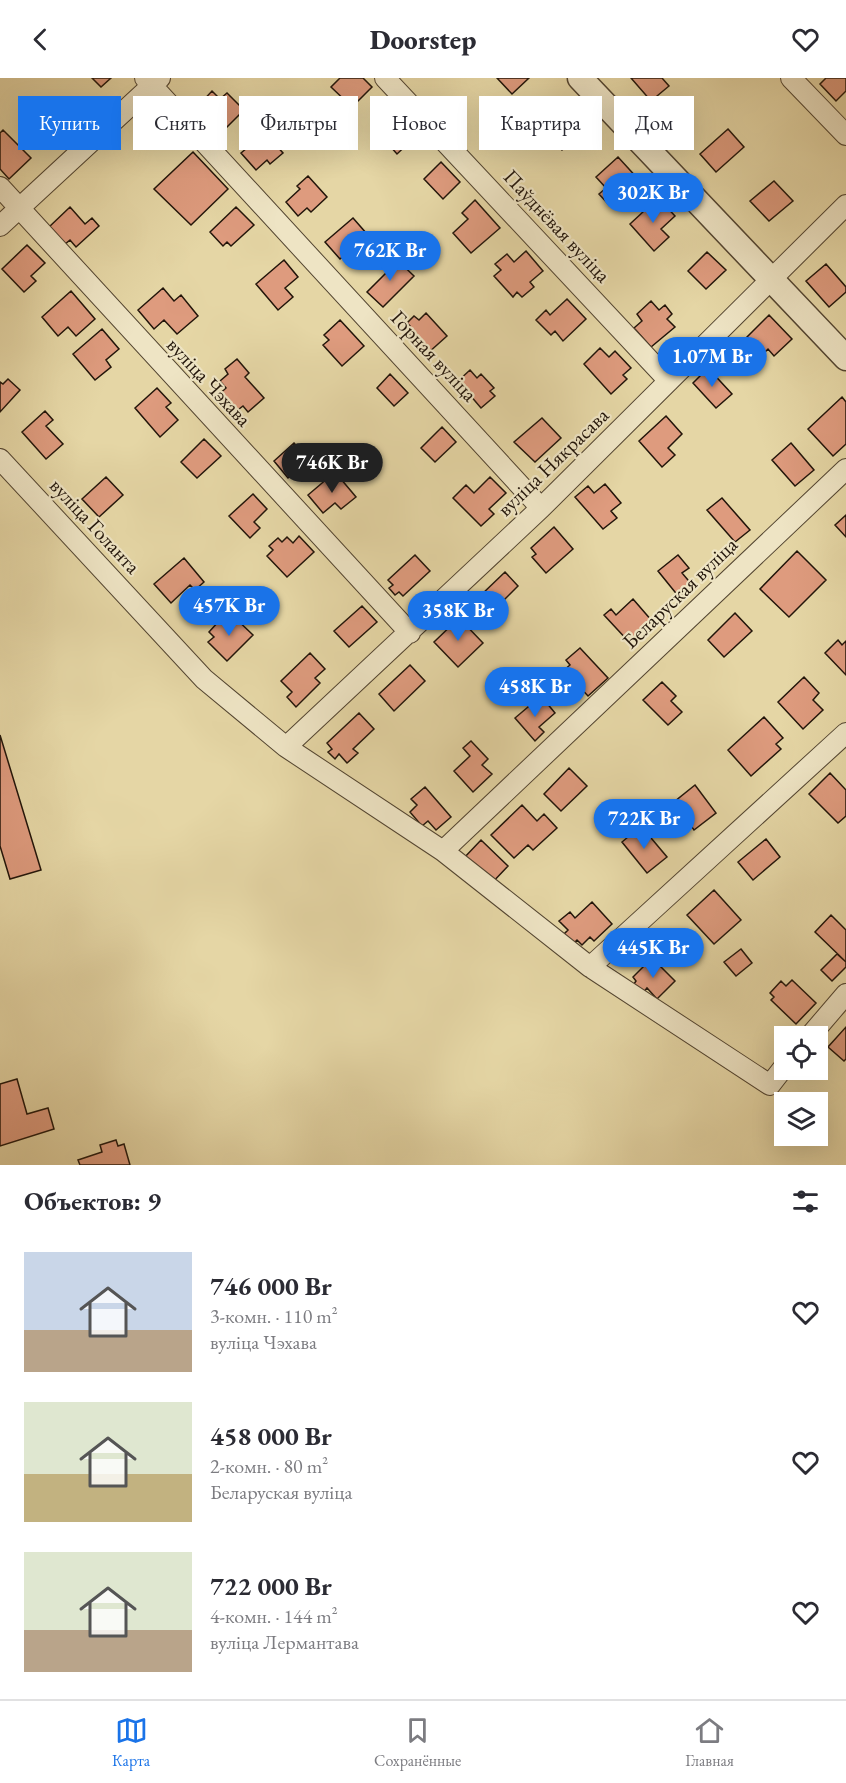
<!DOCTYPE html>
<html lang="ru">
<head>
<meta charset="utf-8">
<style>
	:root { --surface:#fff; --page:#f7f7f7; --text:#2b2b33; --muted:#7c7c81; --line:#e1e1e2; --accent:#1a73e8 }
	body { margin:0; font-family:"EB Garamond",serif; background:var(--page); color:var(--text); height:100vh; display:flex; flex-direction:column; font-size:22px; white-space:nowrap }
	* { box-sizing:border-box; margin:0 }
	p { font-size:20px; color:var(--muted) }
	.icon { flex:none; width:33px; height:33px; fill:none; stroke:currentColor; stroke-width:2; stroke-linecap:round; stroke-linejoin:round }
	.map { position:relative; height:1087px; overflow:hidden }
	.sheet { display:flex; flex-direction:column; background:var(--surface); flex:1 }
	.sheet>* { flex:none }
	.hud { position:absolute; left:18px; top:18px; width:810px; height:54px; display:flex; gap:12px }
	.tools { position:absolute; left:774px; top:948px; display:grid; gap:12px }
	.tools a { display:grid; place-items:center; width:54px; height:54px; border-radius:0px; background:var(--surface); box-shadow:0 6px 24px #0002; font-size:30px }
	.price { position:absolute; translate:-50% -51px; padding:0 14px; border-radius:21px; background:var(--accent); color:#fff; font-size:20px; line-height:39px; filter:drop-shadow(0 2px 3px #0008) }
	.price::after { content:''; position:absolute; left:50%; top:36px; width:18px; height:14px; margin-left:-9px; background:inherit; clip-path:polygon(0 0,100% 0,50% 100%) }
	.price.selected { background:#222; color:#fff }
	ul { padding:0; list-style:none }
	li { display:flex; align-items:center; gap:18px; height:150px; padding:0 24px }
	li span { display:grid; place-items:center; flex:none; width:168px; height:120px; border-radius:0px; color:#555 }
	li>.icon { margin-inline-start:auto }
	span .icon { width:72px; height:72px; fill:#fffc; stroke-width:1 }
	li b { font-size:26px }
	h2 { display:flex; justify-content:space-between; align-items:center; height:72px; padding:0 24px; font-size:26px }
	.pill { padding:0 21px; border-radius:0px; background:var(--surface); box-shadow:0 6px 24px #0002; font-size:21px; line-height:54px }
	.pill.selected { background:var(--accent); color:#fff }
	header { display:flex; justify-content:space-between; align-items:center; height:78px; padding:0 24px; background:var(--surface); font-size:27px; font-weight:800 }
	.tab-bar { display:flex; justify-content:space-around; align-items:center; height:84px; border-top:2px solid var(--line); background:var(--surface); font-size:16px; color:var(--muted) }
	.tab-bar a { display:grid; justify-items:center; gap:3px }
	.tab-bar .selected { color:var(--accent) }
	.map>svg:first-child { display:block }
	.building { fill:#de9b7e; stroke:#22150a; stroke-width:1.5 }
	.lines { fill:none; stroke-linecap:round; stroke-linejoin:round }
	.minor-casing { stroke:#534531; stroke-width:22 }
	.tertiary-casing { stroke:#534531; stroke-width:27 }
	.minor { stroke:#eee4c4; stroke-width:20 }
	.tertiary { stroke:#eee4c4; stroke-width:24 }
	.labels { text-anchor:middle; stroke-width:4.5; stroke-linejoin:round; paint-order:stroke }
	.street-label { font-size:21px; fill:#22150a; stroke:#eee4c4 }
</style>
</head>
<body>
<header><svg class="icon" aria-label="back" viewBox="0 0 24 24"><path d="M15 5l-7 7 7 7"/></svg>Doorstep<svg class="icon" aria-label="heart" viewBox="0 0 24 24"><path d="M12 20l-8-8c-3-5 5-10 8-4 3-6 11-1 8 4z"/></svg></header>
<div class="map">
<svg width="846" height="1087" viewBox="0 0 846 1087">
	<rect width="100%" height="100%" fill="#e5d6a5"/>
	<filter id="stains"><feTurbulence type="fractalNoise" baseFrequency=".00333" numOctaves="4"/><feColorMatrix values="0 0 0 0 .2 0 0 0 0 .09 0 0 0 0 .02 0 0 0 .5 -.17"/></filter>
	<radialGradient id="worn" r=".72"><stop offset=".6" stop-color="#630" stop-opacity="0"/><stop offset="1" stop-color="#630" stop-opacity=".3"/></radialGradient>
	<path class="building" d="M92,0H111L101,9Z
		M340,0H363L372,9L352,29L331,9Z
		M497,0H529L512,16Z
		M631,0H662L669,8L651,23Z
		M826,0H846V13L836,23L820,6Z
		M212,13L220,21L227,15L244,32L223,53L198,28Z
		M570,24L585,41L572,53L577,58L562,72L551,61L546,66L536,55Z
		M397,38L415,59L397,76L382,59L385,55L382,51Z
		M728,51L744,69L716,94L700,76Z
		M3,52L31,80L9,101L0,91V55Z
		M265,55L283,75L270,86L267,82L256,92L241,75Z
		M193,74L228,111L191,147L154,111Z
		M618,79L639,102L610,128L599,116L606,110L596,99Z
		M441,84L460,104L443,121L424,101Z
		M308,98L327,119L311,134L307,130L298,138L286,124L300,111L297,108Z
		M774,103L793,123L769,143L750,123Z
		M658,120L675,138L661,151L669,159L654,173L630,146Z
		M475,122L500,150L471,175L453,155L468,141L462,135Z
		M70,129L85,146L92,140L99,148L76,169L70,162L64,167L48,150Z
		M236,129L254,147L231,168L227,164L223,168L210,154Z
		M353,140L374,164L354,181L348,174L340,181L325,164Z
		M27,167L45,185L31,198L36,203L24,214L2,191Z
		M526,173L543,193L530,204L534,209L522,219L517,214L513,219L494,198L501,192L495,186L507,176L514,184Z
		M707,174L726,192L706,211L688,193Z
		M392,177L414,198L383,229L367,214L388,193L382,187Z
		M284,182L298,199L285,210L293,219L278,232L256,206Z
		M826,186L846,209V214L829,229L806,203Z
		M163,210L174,223L181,217L198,238L177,256L164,242L154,251L138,232Z
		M71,213L95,241L76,258L68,249L58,258L42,239Z
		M567,221L586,241L563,263L555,253L551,257L536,242L546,232L550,237Z
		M651,223L659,232L665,227L672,236L667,241L675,249L651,269L634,250L642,243L637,236Z
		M426,235L447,258L428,275L406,252L410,248L407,245L414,238L419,242Z
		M769,237L792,261L774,278L768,271L764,275L747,259Z
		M340,242L364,268L342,288L323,267L329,262L324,257Z
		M102,251L119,271L106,282L111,289L95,302L73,276Z
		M600,270L609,279L615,273L631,290L623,297L627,301L611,316L584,286Z
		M237,281L249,295L245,299L264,320L248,334L243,328L230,338L215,320L226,310L220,303L228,296L225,291Z
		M708,290L732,316L716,330L693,305Z
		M470,292L477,300L481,296L494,310L490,313L495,318L481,330L458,303Z
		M390,296L408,315L394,328L377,310Z
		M8,301L20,312L0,334V304L3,306Z
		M157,310L171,325L166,329L178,342L160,359L135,330Z
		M842,319L846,324V366L833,378L808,351Z
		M45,333L53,342L46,348L63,366L46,381L22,354Z
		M666,338L682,356L668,370L675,377L662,389L639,363Z
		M542,340L561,360L535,384L514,364Z
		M442,349L456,364L435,384L421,370Z
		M204,361L221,378L197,400L181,384Z
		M294,365L305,377L310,372L321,384L300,402L294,395L288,400L274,383Z
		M791,365L814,392L795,408L772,382Z
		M335,394L356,419L341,431L335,425L323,435L308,417Z
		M106,399L123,417L99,439L82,421Z
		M490,399L506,415L489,431L494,436L481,448L453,420L466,407L474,415Z
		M605,406L621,425L611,433L617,440L603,451L575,419L588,408L594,415Z
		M253,416L267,431L254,444L260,450L250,460L229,438Z
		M722,420L750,452L735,464L707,432Z
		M846,437V459L835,447Z
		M554,449L573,471L546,495L532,479L536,476L531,470Z
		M299,458L314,474L287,499L267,478L273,472L269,468L278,460L282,464L287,459L293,465Z
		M797,473L826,502L789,539L760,511Z
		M415,477L430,493L403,518L399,514L395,517L389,510L393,507L388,502Z
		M678,477L689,490L682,495L693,508L679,519L658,493Z
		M184,480L204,504L195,512L190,507L171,525L154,506Z
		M505,494L518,508L493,533L479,519Z
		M633,521L652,543L629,564L604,537L611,531L616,537Z
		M362,528L377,544L349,569L334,553Z
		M735,535L752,553L724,579L708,562Z
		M231,536L253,557L227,583L208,564L214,559L209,554L220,542L223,544Z
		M459,540L483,565L458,589L434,564Z
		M838,562L842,567L846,563V597L825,575Z
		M580,570L608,600L588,618L564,592L570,587L566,582Z
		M310,575L325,591L315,600L320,605L296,629L287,619L292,614L281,603Z
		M410,587L425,603L394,633L379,616Z
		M804,599L819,615L813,622L823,632L803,651L778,624Z
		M662,604L676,618L671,623L682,634L668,647L643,622Z
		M541,618L555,635L539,649L544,654L535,663L515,640Z
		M359,635L374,651L353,671L358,675L347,685L339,676L335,681L328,674L332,671L327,665Z
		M764,639L783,660L776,666L781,671L751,698L728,672Z
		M0,657L41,792L10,801L0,768Z
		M471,663L488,681L482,687L492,696L473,714L454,693L470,678L463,670Z
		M569,690L587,708L561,733L544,716Z
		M830,695L846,712V738L838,745L809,716Z
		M695,707L716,735L694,752L674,724Z
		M425,709L451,739L436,752L428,743L422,748L410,734L417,727L411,721Z
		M522,727L537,743L544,736L557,750L533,772L528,767L514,780L491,757Z
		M641,748L667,779L647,795L622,764Z
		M766,761L780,779L753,802L738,784Z
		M481,762L508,788L490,807L463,781Z
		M714,812L741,842L714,866L687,837Z
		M592,824L612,846L594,863L590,859L582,867L577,862L572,867L563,857L568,852L559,843L570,834L575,840Z
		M831,837L846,852V884L815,854Z
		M741,871L752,885L736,898L724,884Z
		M837,876L846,884V889L832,903L821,892Z
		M652,880L675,903L657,921L647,910L643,915L634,906L636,903L633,899Z
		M792,902L816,925L796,946L771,922L774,919L770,915L781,903L786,908Z
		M846,949V981L844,983L828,969Z
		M17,1001L27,1036L48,1030L54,1051L0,1068V1006Z
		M116,1062L118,1068L124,1066L130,1087H80L78,1082L102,1074L100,1067Z"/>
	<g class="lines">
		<g class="minor-casing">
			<path id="minor" d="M145,0L541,430
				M385,0L669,303
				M791,0L846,57
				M0,109L410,555
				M0,148L160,0
				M0,381L204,601L286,669L443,773L590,889L770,1007L784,989
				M286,669L541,430L846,127
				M443,773L846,391
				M590,889L846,655
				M810,958L846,916"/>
		</g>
		<g class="tertiary-casing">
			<path id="tertiary" d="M580,0L846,280"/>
		</g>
		<use href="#minor" class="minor"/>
		<use href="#tertiary" class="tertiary"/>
	</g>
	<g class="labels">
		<g class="street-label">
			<text transform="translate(557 148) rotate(47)" y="7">Паўднёвая вуліца</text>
			<text transform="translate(434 278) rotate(47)" y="7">Горная вуліца</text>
			<text transform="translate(209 304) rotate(47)" y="7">вуліца Чэхава</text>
			<text transform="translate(553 384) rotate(-44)" y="7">вуліца Някрасава</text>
			<text transform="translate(95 448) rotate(47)" y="7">вуліца Голанта</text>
			<text transform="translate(680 515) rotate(-44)" y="7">Беларуская вуліца</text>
		</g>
	</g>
	<rect width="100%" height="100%" filter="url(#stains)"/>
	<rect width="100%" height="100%" fill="url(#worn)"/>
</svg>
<div class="tools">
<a><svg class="icon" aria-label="locate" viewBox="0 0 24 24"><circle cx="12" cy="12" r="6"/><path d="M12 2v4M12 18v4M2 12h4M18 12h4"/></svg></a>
<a><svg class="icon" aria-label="layers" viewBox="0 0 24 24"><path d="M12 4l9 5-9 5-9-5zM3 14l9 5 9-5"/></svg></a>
</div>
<b class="price" style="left:653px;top:146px">302K Br</b>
<b class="price" style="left:390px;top:204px">762K Br</b>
<b class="price" style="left:712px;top:310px">1.07M Br</b>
<b class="price selected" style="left:332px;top:416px">746K Br</b>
<b class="price" style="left:229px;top:559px">457K Br</b>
<b class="price" style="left:458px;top:564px">358K Br</b>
<b class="price" style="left:535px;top:640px">458K Br</b>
<b class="price" style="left:644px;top:772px">722K Br</b>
<b class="price" style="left:653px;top:901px">445K Br</b>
<div class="hud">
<a class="pill selected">Купить</a>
<a class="pill">Снять</a>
<a class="pill">Фильтры</a>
<a class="pill">Новое</a>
<a class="pill">Квартира</a>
<a class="pill">Дом</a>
</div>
</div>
<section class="sheet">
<h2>Объектов: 9<svg class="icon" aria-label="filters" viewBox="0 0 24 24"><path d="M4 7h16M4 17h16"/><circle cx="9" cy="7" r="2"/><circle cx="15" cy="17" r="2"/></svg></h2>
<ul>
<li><span style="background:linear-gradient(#c9d6e8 65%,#b9a48a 0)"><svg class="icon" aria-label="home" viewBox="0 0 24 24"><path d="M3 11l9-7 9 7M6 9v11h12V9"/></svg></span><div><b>746 000 Br</b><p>3-комн. · 110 m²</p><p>вуліца Чэхава</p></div><svg class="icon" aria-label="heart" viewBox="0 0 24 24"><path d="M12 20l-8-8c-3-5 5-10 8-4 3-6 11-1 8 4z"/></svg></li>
<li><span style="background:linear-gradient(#dfe7d0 60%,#c2b280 0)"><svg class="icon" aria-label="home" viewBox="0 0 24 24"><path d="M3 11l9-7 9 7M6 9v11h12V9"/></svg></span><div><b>458 000 Br</b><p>2-комн. · 80 m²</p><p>Беларуская вуліца</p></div><svg class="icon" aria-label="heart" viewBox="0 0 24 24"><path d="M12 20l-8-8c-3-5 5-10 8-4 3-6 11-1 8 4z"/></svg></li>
<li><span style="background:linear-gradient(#dfe7d0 65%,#b9a48a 0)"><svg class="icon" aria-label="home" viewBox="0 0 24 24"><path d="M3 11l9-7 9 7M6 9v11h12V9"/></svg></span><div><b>722 000 Br</b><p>4-комн. · 144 m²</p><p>вуліца Лермантава</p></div><svg class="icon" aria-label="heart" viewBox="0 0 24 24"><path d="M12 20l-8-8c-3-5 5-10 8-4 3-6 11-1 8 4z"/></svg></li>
</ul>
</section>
<nav class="tab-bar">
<a class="selected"><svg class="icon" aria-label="map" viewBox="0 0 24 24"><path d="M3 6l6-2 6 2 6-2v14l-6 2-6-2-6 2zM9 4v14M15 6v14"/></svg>Карта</a>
<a><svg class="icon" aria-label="saved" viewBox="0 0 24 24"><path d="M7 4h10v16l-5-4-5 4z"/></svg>Сохранённые</a>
<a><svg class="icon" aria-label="home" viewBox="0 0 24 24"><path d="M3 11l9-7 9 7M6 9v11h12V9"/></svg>Главная</a>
</nav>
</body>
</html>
